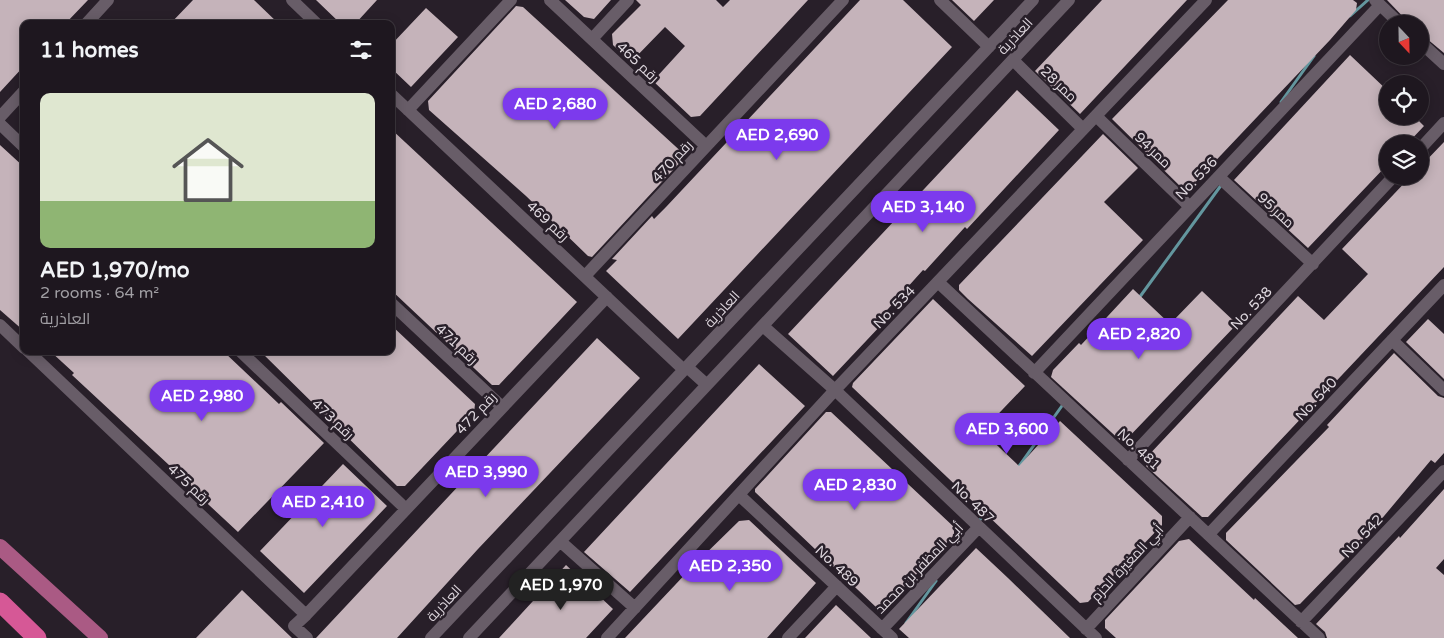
<!DOCTYPE html>
<html lang="en">
<head>
<meta charset="utf-8">
<style>
	:root { --surface:#1e171f; --page:#2b242c; --text:#f1f3f6; --muted:#a19fa4; --line:#3c363d; --accent:#7c3aed }
	body { margin:0; font-family:"Varela Round",Cairo,sans-serif; background:var(--page); color:var(--text); height:100vh; display:flex; flex-direction:column; font-size:19px; white-space:nowrap }
	* { box-sizing:border-box; margin:0 }
	p { font-size:16px; color:var(--muted) }
	.icon { flex:none; width:28px; height:28px; fill:none; stroke:currentColor; stroke-width:2; stroke-linecap:round; stroke-linejoin:round }
	.map { position:relative; flex:1; overflow:hidden }
	.details { position:absolute; left:20px; top:20px; width:375px; height:335px; display:flex; flex-direction:column; background:var(--surface); border-radius:10px; box-shadow:0 2px 12px #0003,0 0 0 1px var(--line) }
	.details>* { flex:none }
	.needle { width:32px; rotate:158deg }
	.tools { position:absolute; left:1379px; top:15px; display:grid; gap:10px }
	.tools a { display:grid; place-items:center; width:50px; height:50px; border-radius:50%; background:var(--surface); box-shadow:0 2px 12px #0003,0 0 0 1px var(--line); font-size:25px }
	.price { position:absolute; translate:-50% -42px; padding:0 11px; border-radius:18px; background:var(--accent); color:#fff; font-size:16px; line-height:32px; filter:drop-shadow(0 1px 2px #0008) }
	.price::after { content:''; position:absolute; left:50%; top:30px; width:15px; height:11px; margin-left:-8px; background:inherit; clip-path:polygon(0 0,100% 0,50% 100%) }
	.price.current { background:#222; color:#fff }
	ul { padding:0; list-style:none }
	li { display:grid; align-content:center; gap:10px; height:265px; padding:0 20px }
	li span { display:grid; place-items:center; height:155px; border-radius:10px; color:#555 }
	li>.icon { margin-inline-start:auto }
	span .icon { width:90px; height:90px; fill:#fffc; stroke-width:1 }
	li b { font-size:21px }
	h2 { display:flex; justify-content:space-between; align-items:center; height:60px; padding:0 20px; font-size:21px }
	.map>svg:first-child { display:block }
	.lines { fill:none; stroke-linecap:round; stroke-linejoin:round }
	.stream { stroke:#63969e; stroke-width:3 }
	.building { fill:#c5b3ba }
	.minor { stroke:#685d68; stroke-width:12 }
	.major { stroke:#aa5a84; stroke-width:16 }
	.highway { stroke:#d65896; stroke-width:19 }
	.labels { text-anchor:middle; stroke-width:5; stroke-linejoin:round; paint-order:stroke }
	.street-label { font-size:14px; fill:#ded7de; stroke:#281f29 }
</style>
</head>
<body>
<div class="map">
<svg width="1444" height="638" viewBox="0 0 1444 638">
	<rect width="100%" height="100%" fill="#281f29"/>
	<g class="lines">
		<path class="stream" d="M1350,16L1368,0
			M1281,102L1314,56
			M1139,298L1222,184
			M1017,469L1064,403
			M979,521L987,510
			M906,623L936,581"/>
	</g>
	<path class="building" d="M0,0H88L65,24H24V66L0,92Z
		M193,0H254L279,24H170Z
		M316,0H377L355,24H341Z
		M565,0H611L594,19L584,17Z
		M636,0H716L723,7L730,0H808L700,116L691,117L653,81L685,46L665,27L631,62L613,45L612,34L641,5Z
		M860,0H903L952,47L678,339L606,271L617,260L612,259L652,216L654,219L666,207Z
		M952,0H994L974,21Z
		M1102,0H1187L1080,114L1035,71Z
		M1228,0H1353L1357,3L1356,10L1330,40L1186,192L1112,119Z
		M1387,0H1444V53L1420,33V24H1410Z
		M516,6L523,7L686,156L592,257L588,256L526,196L429,110L428,101Z
		M426,8L458,37L411,87L391,68V45Z
		M1350,55L1388,91V116H1414L1424,126L1407,144H1388V164L1308,248L1234,180Z
		M1017,90L1059,130L967,229L965,227L925,271L923,270L879,319L883,323L833,376L788,334Z
		M391,129L577,302L499,385H492L391,290Z
		M1103,134L1138,168L1104,202L1143,240L1032,356L968,299L959,290V285Z
		M1444,142V267L1208,517H1202L1146,466V458L1298,296L1324,320L1368,274L1342,249L1411,176H1420V167Z
		M0,145L24,167V331L0,310Z
		M1133,289L1170,324L1202,291L1237,324L1123,443L1051,377L1053,370L1079,343L1081,345Z
		M933,299L1025,386L982,431L1019,466L1060,421L1162,516V525L1088,602L1080,603L852,387L853,383Z
		M1428,319L1444,334V379L1406,342Z
		M391,325L475,404L474,413L405,486H397L260,351H391Z
		M597,338L640,378L478,549L397,638H316Z
		M50,351H223L279,404L281,402L324,443L238,532L195,492L197,491L72,375L74,373Z
		M1394,353L1438,396L1444,398V453L1435,463L1431,460L1374,528L1300,604L1295,605L1226,540V533L1329,427L1327,425Z
		M759,364L805,406L630,592L584,552Z
		M826,412H831L954,527V535L884,608L878,609L755,492V489Z
		M343,464L387,506L304,593L260,551Z
		M1444,489V559L1436,568L1444,575V638H1327L1325,632L1316,624L1399,536L1400,538Z
		M749,520L816,583L767,638H625L692,567L739,521Z
		M1189,539L1254,600L1255,598L1298,638H1116L1105,628V620L1179,541Z
		M976,548L1008,578L1070,638H909L899,629Z
		M566,565L613,609L586,638H499Z
		M242,590L292,638H196Z
		M836,605L871,638H805Z"/>
	<g class="lines">
		<path class="minor" d="M292,0L317,24
			M550,0L706,146
			M940,0L989,47
			M1375,0L1400,24
			M86,24L108,0
			M592,39L628,0
			M1420,42L1444,64
			M1013,60L1083,129
			M391,94L684,370
			M408,110L511,0
			M1096,116L1189,206
			M0,117L24,91
			M0,124L24,147
			M1420,149L1444,123
			M1219,177L1313,264
			M585,276L843,0
			M938,282L1319,638
			M391,303L502,407
			M0,325L24,348
			M763,326L835,390L1096,638
			M1392,340L1444,390
			M28,351L306,615L294,626L307,638
			M240,351L406,509
			M687,367L707,385
			M1034,373L1380,5
			M1128,460L1394,176
			M739,495L892,638
			M1209,534L1444,285
			M561,542L635,608
			M306,615L607,297
			M1301,622L1444,471
			M882,629L978,528
			M1086,629L1190,517
			M431,638L1033,0
			M469,638L1069,0
			M607,638L835,390L1206,0
			M788,638L837,586"/>
		<path class="major" d="M0,547L100,638"/>
		<path class="highway" d="M0,602L37,638"/>
	</g>
	<g class="labels">
		<g class="street-label">
			<text transform="translate(1015 36) rotate(-47)" y="5">العاذرية</text>
			<text transform="translate(638 62) rotate(43)" y="5">رقم 465</text>
			<text transform="translate(1059 84) rotate(44)" y="5">ممر 28</text>
			<text transform="translate(1153 150) rotate(44)" y="5">ممر 94</text>
			<text transform="translate(672 161) rotate(-47)" y="5">رقم 470</text>
			<text transform="translate(1196 178) rotate(-46)" y="5">No. 536</text>
			<text transform="translate(1276 210) rotate(43)" y="5">ممر 95</text>
			<text transform="translate(548 221) rotate(43)" y="5">رقم 469</text>
			<text transform="translate(894 307) rotate(-46)" y="5">No. 534</text>
			<text transform="translate(1251 308) rotate(-47)" y="5">No. 538</text>
			<text transform="translate(722 309) rotate(-47)" y="5">العاذرية</text>
			<text transform="translate(457 344) rotate(43)" y="5">رقم 471</text>
			<text transform="translate(1316 399) rotate(-47)" y="5">No. 540</text>
			<text transform="translate(476 413) rotate(-47)" y="5">رقم 472</text>
			<text transform="translate(333 419) rotate(43)" y="5">رقم 473</text>
			<text transform="translate(1139 449) rotate(43)" y="5">No. 481</text>
			<text transform="translate(189 484) rotate(43)" y="5">رقم 475</text>
			<text transform="translate(973 502) rotate(44)" y="5">No. 487</text>
			<text transform="translate(1362 536) rotate(-47)" y="5">No. 542</text>
			<text transform="translate(1127 563) rotate(-47)" y="5">أبي المغيرة الحزم</text>
			<text transform="translate(837 566) rotate(43)" y="5">No. 489</text>
			<text transform="translate(919 568) rotate(-46)" y="5">أبي المظفر بن محمد</text>
			<text transform="translate(444 603) rotate(-47)" y="5">العاذرية</text>
		</g>
	</g>
</svg>
<div class="tools">
<a><svg class="needle" viewBox="-14 -14 28 28"><path d="M0-13l5 13h-10z" fill="#e53935"/><path d="M0 13l5-13h-10z" fill="#a19fa4"/></svg></a>
<a><svg class="icon" aria-label="locate" viewBox="0 0 24 24"><circle cx="12" cy="12" r="6"/><path d="M12 2v4M12 18v4M2 12h4M18 12h4"/></svg></a>
<a><svg class="icon" aria-label="layers" viewBox="0 0 24 24"><path d="M12 4l9 5-9 5-9-5zM3 14l9 5 9-5"/></svg></a>
</div>
<b class="price" style="left:555px;top:130px">AED 2,680</b>
<b class="price" style="left:777px;top:161px">AED 2,690</b>
<b class="price" style="left:923px;top:233px">AED 3,140</b>
<b class="price" style="left:1139px;top:360px">AED 2,820</b>
<b class="price" style="left:202px;top:422px">AED 2,980</b>
<b class="price" style="left:1007px;top:455px">AED 3,600</b>
<b class="price" style="left:486px;top:498px">AED 3,990</b>
<b class="price" style="left:855px;top:511px">AED 2,830</b>
<b class="price" style="left:323px;top:528px">AED 2,410</b>
<b class="price" style="left:730px;top:592px">AED 2,350</b>
<b class="price current" style="left:561px;top:611px">AED 1,970</b>
<section class="details">
<h2>11 homes<svg class="icon" aria-label="filters" viewBox="0 0 24 24"><path d="M4 7h16M4 17h16"/><circle cx="9" cy="7" r="2"/><circle cx="15" cy="17" r="2"/></svg></h2>
<ul>
<li><span style="background:linear-gradient(#dfe7d0 70%,#8fb573 0)"><svg class="icon" aria-label="home" viewBox="0 0 24 24"><path d="M3 11l9-7 9 7M6 9v11h12V9"/></svg></span><div><b>AED 1,970/mo</b><p>2 rooms · 64 m²</p><p>العاذرية</p></div></li>
</ul>
</section>
</div>
</body>
</html>
